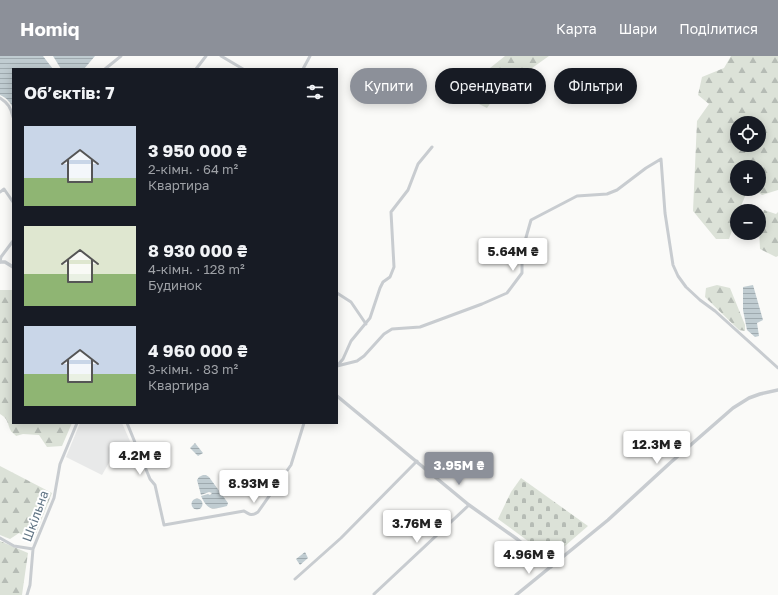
<!DOCTYPE html>
<html lang="uk">
<head>
<meta charset="utf-8">
<style>
	:root { --surface:#171b24; --page:#242831; --text:#f1f3f6; --muted:#9ea1a6; --accent:#8c9099 }
	body { margin:0; font-family:"Golos Text",sans-serif; background:var(--page); color:var(--text); height:100vh; display:flex; flex-direction:column; font-size:15px; white-space:nowrap }
	* { box-sizing:border-box; margin:0 }
	p { font-size:13px; color:var(--muted) }
	.icon { flex:none; width:22px; height:22px; fill:none; stroke:currentColor; stroke-width:2; stroke-linecap:round; stroke-linejoin:round }
	.map { position:relative; flex:1; overflow:hidden }
	.drawer { position:absolute; left:12px; top:12px; width:326px; height:356px; display:flex; flex-direction:column; background:var(--surface); border-radius:0px; box-shadow:0 2px 10px #0003 }
	.drawer>* { flex:none }
	.banner { position:absolute; left:350px; top:12px; width:368px; height:36px; display:flex; gap:8px }
	.controls { position:absolute; left:730px; top:60px; display:grid; gap:8px }
	.controls a { display:grid; place-items:center; width:36px; height:36px; border-radius:50%; background:var(--surface); box-shadow:0 2px 10px #0003; font-size:20px }
	.price { position:absolute; translate:-50% -34px; padding:0 9px; border-radius:4px; background:#fff; color:#222; font-size:13px; line-height:26px; filter:drop-shadow(0 1px 2px #0008) }
	.price::after { content:''; position:absolute; left:50%; top:24px; width:12px; height:9px; margin-left:-6px; background:inherit; clip-path:polygon(0 0,100% 0,50% 100%) }
	.price.active { background:var(--accent); color:#fff }
	ul { padding:0; list-style:none }
	li { display:flex; align-items:center; gap:12px; height:100px; padding:0 12px }
	li span { display:grid; place-items:center; flex:none; width:112px; height:80px; border-radius:0px; color:#555 }
	li>.icon { margin-inline-start:auto }
	span .icon { width:48px; height:48px; fill:#fffc; stroke-width:1 }
	li b { font-size:17px }
	h2 { display:flex; justify-content:space-between; align-items:center; height:48px; padding:0 12px; font-size:17px }
	.tag { padding:0 14px; border-radius:18px; background:var(--surface); box-shadow:0 2px 10px #0003; font-size:14px; line-height:36px }
	.tag.active { background:var(--accent); color:#fff }
	header { display:flex; align-items:center; gap:24px; box-sizing:border-box; height:56px; padding:0 20px; background:var(--accent); color:#fff }
	header strong { font-size:19px }
	nav { display:flex; gap:22px; margin-inline-start:auto; font-size:14px }
	.map>svg:first-child { display:block }
	.built { fill:#e8e9e9 }
	.forest { fill:url(#forest-firs); fill-rule:evenodd }
	.cemetery { fill:url(#cemetery-stones) }
	.water { fill:url(#water-rules) }
	.lines { fill:none; stroke-linecap:round; stroke-linejoin:round }
	.minor { stroke:#c8ccd0; stroke-width:3 }
	.tertiary { stroke:#c8ccd0; stroke-width:3.5 }
	.labels { text-anchor:middle; stroke-width:4; stroke-linejoin:round; paint-order:stroke }
	.street-label { font-size:13px; fill:#627686; stroke:#fff }
</style>
</head>
<body>
<header>
<strong>Homiq</strong>
<nav><a>Карта</a><a>Шари</a><a>Поділитися</a></nav>
</header>
<div class="map">
<svg width="778" height="539" viewBox="0 0 778 539">
	<defs>
		<pattern id="forest-firs" width="22" height="20" patternUnits="userSpaceOnUse"><rect width="22" height="20" fill="#dce2d8"/><path d="M5 1l3.5 6h-7zM16 11l3.5 6h-7z" fill="#b6bcb5"/></pattern>
		<pattern id="cemetery-stones" width="16" height="16" patternUnits="userSpaceOnUse"><rect width="16" height="16" fill="#dce2d8"/><path d="M2 7V4a2 2 0 0 1 4 0v3zM10 15v-3a2 2 0 0 1 4 0v3z" fill="#b6bcb5"/></pattern>
		<pattern id="water-rules" width="6" height="5" patternUnits="userSpaceOnUse"><rect width="6" height="5" fill="#c0ccd1"/><path d="M0 2.5h6" fill="none" stroke="#9faaaf"/></pattern>
	</defs>
	<rect width="100%" height="100%" fill="#fafaf8"/>
	<path class="built" d="M80,367H122L133,392L110,405L102,419L66,401Z"/>
	<path class="forest" d="M505,0H549L525,17L512,34L494,42L487,52L475,46L477,34L483,25L490,12Z
		M731,0H778V134L762,139L754,133H759V111H737V133H748L739,155H737V160L729,183H716L693,155L697,65L709,48L698,39L702,21L724,12ZM737,67H759V89H737Z
		M764,154L776,158L778,156V200L776,201L760,193L759,174Z
		M717,229L730,232L745,269V275L739,274L705,241L706,232Z
		M0,234H13V367H72L62,390L47,391L39,379L23,378L16,380C16,379 11,376 11,375C7,368 9,363 0,358Z
		M0,410L52,437L33,485L19,477L10,483L0,479Z
		M0,485L28,497L22,539H0Z"/>
	<path class="cemetery" d="M521,422L588,470L551,502L498,463L511,436Z"/>
	<path class="water" d="M0,0H43L53,13H13V52C10,46 7,42 0,39Z
		M53,0H95L84,13H61Z
		M753,229L763,264L757,267L759,280L755,281L747,274L743,254V231Z
		M195,387L203,397L198,400L190,392Z
		M203,419H206L209,421L228,447L227,450C212,454 208,455 201,440L208,438L210,439L212,437L209,436L201,439L197,424L199,421Z
		M191.5 448a5.5 5.5 0 1 1 11 0a5.5 5.5 0 1 1-11 0Z
		M305,496L308,502L300,509L296,503Z"/>
	<g class="lines">
		<path class="minor" d="M221,0L243,13
			M105,13L121,0
			M196,13L206,0
			M303,13L310,0
			M0,42C8,47 11,52 13,61
			M0,136L4,133L13,146
			M0,206L1,201L13,185
			M337,237L351,246L366,268
			M337,310L357,305L364,300L384,278L392,273L420,271L482,248L507,237L522,217V205L525,185L531,164L577,140L607,138L617,134L646,112L661,103L665,157L673,209L678,220L686,231L700,244L715,255L778,312
			M337,310L343,303L351,285L370,262L380,232L383,226L390,221L394,211L391,156L408,134L418,108L432,91
			M127,367L150,423L155,429L164,469L244,455C250,459 252,460 258,456L291,409L304,367
			M0,482L14,490L33,493
			M295,523L341,482L417,405
			M374,538L469,449
			M27,539L30,529L33,493L54,442L60,408L77,367"/>
		<path class="tertiary" d="M0,206H5L13,211
			M337,340L469,449L517,483L551,511
			M516,539L608,464L670,407L733,352L749,342L760,338L778,334"/>
	</g>
	<g class="labels">
		<g class="street-label">
			<text transform="translate(35 460) rotate(-70)" y="5">Шкільна</text>
		</g>
	</g>
</svg>
<div class="controls">
<a><svg class="icon" aria-label="locate" viewBox="0 0 24 24"><circle cx="12" cy="12" r="6"/><path d="M12 2v4M12 18v4M2 12h4M18 12h4"/></svg></a>
<a>+</a>
<a>−</a>
</div>
<b class="price" style="left:513px;top:216px">5.64M ₴</b>
<b class="price" style="left:657px;top:409px">12.3M ₴</b>
<b class="price" style="left:140px;top:420px">4.2M ₴</b>
<b class="price active" style="left:459px;top:430px">3.95M ₴</b>
<b class="price" style="left:254px;top:448px">8.93M ₴</b>
<b class="price" style="left:417px;top:488px">3.76M ₴</b>
<b class="price" style="left:529px;top:519px">4.96M ₴</b>
<div class="banner">
<a class="tag active">Купити</a>
<a class="tag">Орендувати</a>
<a class="tag">Фільтри</a>
</div>
<section class="drawer">
<h2>Об’єктів: 7<svg class="icon" aria-label="filters" viewBox="0 0 24 24"><path d="M4 7h16M4 17h16"/><circle cx="9" cy="7" r="2"/><circle cx="15" cy="17" r="2"/></svg></h2>
<ul>
<li><span style="background:linear-gradient(#c9d6e8 65%,#8fb573 0)"><svg class="icon" aria-label="home" viewBox="0 0 24 24"><path d="M3 11l9-7 9 7M6 9v11h12V9"/></svg></span><div><b>3 950 000 ₴</b><p>2-кімн. · 64 m²</p><p>Квартира</p></div></li>
<li><span style="background:linear-gradient(#dfe7d0 60%,#8fb573 0)"><svg class="icon" aria-label="home" viewBox="0 0 24 24"><path d="M3 11l9-7 9 7M6 9v11h12V9"/></svg></span><div><b>8 930 000 ₴</b><p>4-кімн. · 128 m²</p><p>Будинок</p></div></li>
<li><span style="background:linear-gradient(#c9d6e8 60%,#8fb573 0)"><svg class="icon" aria-label="home" viewBox="0 0 24 24"><path d="M3 11l9-7 9 7M6 9v11h12V9"/></svg></span><div><b>4 960 000 ₴</b><p>3-кімн. · 83 m²</p><p>Квартира</p></div></li>
</ul>
</section>
</div>
</body>
</html>
